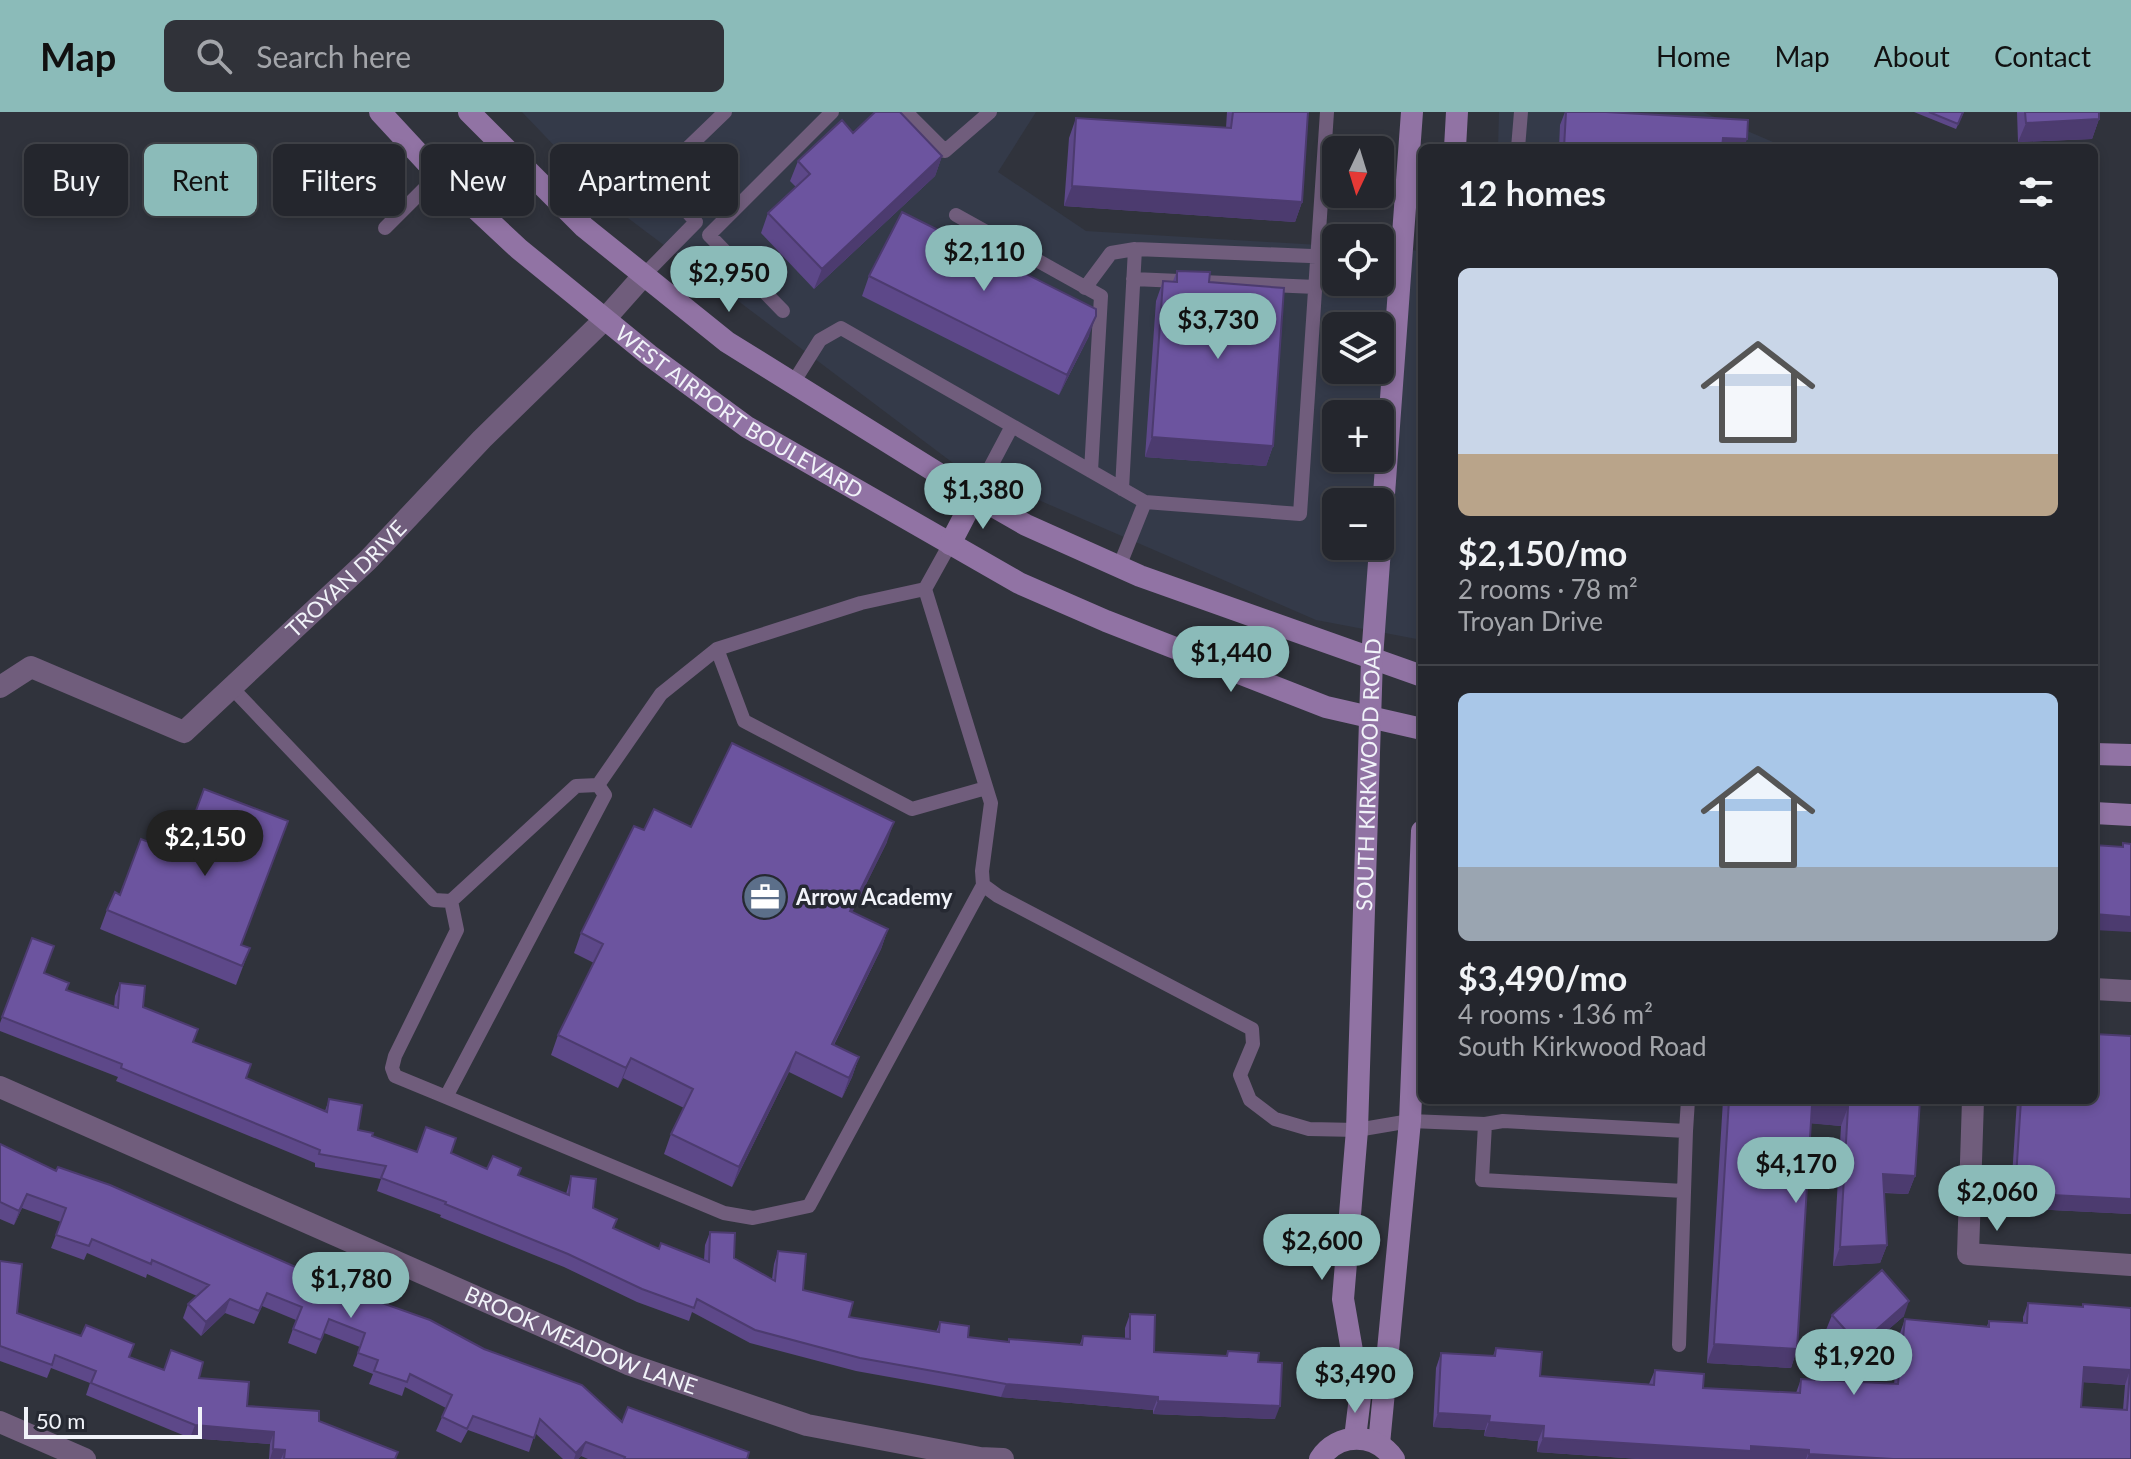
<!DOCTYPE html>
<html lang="en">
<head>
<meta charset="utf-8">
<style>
	:root { --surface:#24262d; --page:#303239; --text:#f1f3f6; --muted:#a3a5aa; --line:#414349; --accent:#8bbbb9 }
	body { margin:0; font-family:Lato,sans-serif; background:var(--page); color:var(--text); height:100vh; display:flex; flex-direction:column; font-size:30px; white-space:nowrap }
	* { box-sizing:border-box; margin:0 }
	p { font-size:26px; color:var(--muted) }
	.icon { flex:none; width:44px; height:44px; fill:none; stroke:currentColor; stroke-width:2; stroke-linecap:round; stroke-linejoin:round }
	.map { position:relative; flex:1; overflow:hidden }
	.panel { position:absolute; left:1418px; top:32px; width:680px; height:960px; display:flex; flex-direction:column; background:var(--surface); border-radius:12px; box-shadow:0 4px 12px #0003,0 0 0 2px var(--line) }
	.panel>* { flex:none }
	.hud { position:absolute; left:24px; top:32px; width:760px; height:72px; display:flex; gap:16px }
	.needle { width:52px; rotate:184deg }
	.fabs { position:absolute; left:1322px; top:24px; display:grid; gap:16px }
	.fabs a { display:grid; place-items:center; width:72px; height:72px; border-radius:12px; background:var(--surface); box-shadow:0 4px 12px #0003,0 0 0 2px var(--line); font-size:40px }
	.scale { position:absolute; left:24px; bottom:20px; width:178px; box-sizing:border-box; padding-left:8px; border:4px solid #f1f3f9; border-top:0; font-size:22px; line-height:28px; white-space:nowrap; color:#f1f3f9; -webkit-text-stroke:6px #262932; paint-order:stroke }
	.price { position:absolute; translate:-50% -68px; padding:0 18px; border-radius:28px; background:var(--accent); color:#111; font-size:26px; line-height:52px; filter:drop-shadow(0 2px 4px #0008) }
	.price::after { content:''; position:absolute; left:50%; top:48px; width:24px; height:18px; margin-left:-12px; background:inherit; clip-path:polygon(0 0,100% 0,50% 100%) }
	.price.selected { background:#222; color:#fff }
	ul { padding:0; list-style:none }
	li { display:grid; align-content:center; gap:16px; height:424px; padding:0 40px }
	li+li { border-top:2px solid var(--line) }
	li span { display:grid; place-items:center; height:248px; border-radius:12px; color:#555 }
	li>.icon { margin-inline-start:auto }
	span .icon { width:144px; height:144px; fill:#fffc; stroke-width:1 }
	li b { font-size:34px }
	h2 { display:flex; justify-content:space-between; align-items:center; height:96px; padding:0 40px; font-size:34px }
	.tag { padding:0 28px; border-radius:12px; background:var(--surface); box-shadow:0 4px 12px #0003,0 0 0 2px var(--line); font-size:28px; line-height:72px }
	.tag.selected { background:var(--accent); color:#111 }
	header { display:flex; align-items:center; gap:48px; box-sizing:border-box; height:112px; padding:0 40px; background:var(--accent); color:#111 }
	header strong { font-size:38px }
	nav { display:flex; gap:44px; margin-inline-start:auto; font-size:28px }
	.search { width:560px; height:72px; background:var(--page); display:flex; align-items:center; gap:20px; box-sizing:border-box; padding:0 28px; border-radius:12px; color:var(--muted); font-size:30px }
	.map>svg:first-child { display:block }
	.built { fill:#343a49; fill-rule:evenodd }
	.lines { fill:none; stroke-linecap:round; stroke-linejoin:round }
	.service { stroke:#705d7c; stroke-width:14 }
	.minor { stroke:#705d7c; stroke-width:22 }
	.secondary { stroke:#9173a4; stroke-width:22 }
	.wall { fill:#5d4889; fill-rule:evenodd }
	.shaded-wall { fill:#4c3b6f }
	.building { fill:#6c549f; stroke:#4c3b6f; stroke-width:2; fill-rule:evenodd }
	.labels { text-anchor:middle; stroke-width:7; stroke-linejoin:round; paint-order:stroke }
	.street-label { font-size:22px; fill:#f1f3f9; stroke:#262932 }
	.poi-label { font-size:22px; font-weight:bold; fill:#f1f3f9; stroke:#262932; text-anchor:start }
</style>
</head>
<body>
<header>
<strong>Map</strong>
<div class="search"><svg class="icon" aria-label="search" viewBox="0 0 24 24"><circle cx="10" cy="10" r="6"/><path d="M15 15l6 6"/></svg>Search here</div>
<nav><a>Home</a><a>Map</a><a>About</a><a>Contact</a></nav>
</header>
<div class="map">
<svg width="2131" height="1347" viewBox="0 0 2131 1347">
	<rect width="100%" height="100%" fill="#30333c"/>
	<path class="built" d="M522,0H1036L998,60L1086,119L1336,134V170H1380V136L1422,139V528L1316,508L953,351L612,94ZM1336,214H1380V258H1336ZM1336,302H1380V346H1336ZM1336,390H1380V434H1336Z
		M1499,0H1703L1787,36H1498Z"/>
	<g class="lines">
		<path class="service" d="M906,0L945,39L990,0
			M1518,36L1521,0
			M956,103L1101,184L1091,359
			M385,116L439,62
			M1380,147L1401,148
			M644,163L696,110L666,75L670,53L725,0
			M1133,167L1316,175
			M1085,176L1111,141L1135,137L1336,145
			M783,199L709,123L832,0
			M793,271L820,228L841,216L1145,390L1300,402L1327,0
			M1122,377L1135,137
			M975,384L1012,314
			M950,432L925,477L991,691L982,759L983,773L998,784L1252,917L1253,932L1240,963L1250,988L1275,1007L1309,1017L1357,1018L1410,1009L1485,1012L1503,1009L1686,1019L1688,988
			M1119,455L1145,390
			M717,537L744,609L912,697L986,676
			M232,576L434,788L451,789L576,674L598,673L661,582L717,537L861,491L925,477
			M598,673L605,683L446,985L724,1101L753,1106L809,1094L983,773
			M446,985L395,964L392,956L395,944L457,818L451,789
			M1485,1012L1482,1068L1684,1079
			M1679,1233L1686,1019"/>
		<g class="minor">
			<path id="s1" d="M0,575L31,555L184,620L368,448L482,327L604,208L644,163"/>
			<path d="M2094,877L2131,879"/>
			<path id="s2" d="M0,975L628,1252L807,1313L980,1346L1003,1347"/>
			<path d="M1973,988L1968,1142L2131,1153"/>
			<path d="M0,1310L85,1347"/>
		</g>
		<g class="secondary">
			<path id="s3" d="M380,0L430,54L519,137L649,243L747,315L1019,471L1106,509L1326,595L1422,617"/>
			<path d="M469,0L584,115L727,230L960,375L1026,413L1140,464L1422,564"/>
			<path d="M1455,36L1457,0"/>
			<path d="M950,432L975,384"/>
			<path d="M2094,642L2131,643"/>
			<path d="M2094,701L2131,703"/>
			<path id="s4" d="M1355,1326L1360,1285L1343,1187L1357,1018L1372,546L1412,0"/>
			<path d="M1379,1332L1410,1009L1422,719"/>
			<path d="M1320,1347C1338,1320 1375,1320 1394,1347"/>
		</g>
	</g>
	<path class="wall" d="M1227,0H1308L1302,90L1295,110L1064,94L1069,26L1076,6L1226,16Z
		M1565,0H1606L1744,36H1559L1560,13Z
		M1914,0H1964L1956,17Z
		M2017,0H2099V7L2092,27L2018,30Z
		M853,21L942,44L935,64L814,177L761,121L768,101L796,75L790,69L798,49Z
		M1177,159L1209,170L1273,334L1266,354L1145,345L1156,189L1163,169H1173Z
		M869,164L1089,224L1059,283L862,184Z
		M691,715L887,730L852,800L888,817L881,837L834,933L859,945L852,965L842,986L789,960L732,1075L664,1042L671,1022L684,996L623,966L618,976L551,943L558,923L594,851L574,841L581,821L644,718Z
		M180,742L242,833L250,836L236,873L100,817L107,798L120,783Z
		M32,826L44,861L66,878L114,895L115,884L120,871L143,895L246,967L325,999L329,987L358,1018L372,1024L417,1040L451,1041L487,1057L519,1063L566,1082L571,1064L593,1096L614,1116L659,1137L704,1148L705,1133L710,1120L734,1146L772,1167L774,1152L778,1139L803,1178L849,1205L936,1220L940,1210L968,1225L1008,1230L1009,1227L1080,1232L1083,1224L1125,1226V1216L1130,1202L1154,1240L1226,1244L1228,1239L1258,1250L1275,1307L1153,1302V1298L1001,1285L856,1259L750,1231L692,1200L689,1209L637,1190L564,1155L440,1105L441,1103L377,1079L381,1067L315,1055V1051L116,969L118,965L0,919V911Z
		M2131,924V1102L2010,1096L2017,988H2094Z
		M1723,988H1920L1915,1064L1908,1082L1884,1081L1887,1133L1880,1151L1833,1154L1841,1014L1811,1011L1797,1237L1791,1256L1707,1251Z
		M0,1032L56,1059L362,1184L622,1310L747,1347H588L581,1344L578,1347H563L535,1321L529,1340L468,1318L461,1331L436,1319L446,1296L405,1275L402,1284L369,1272L373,1262L353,1254L360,1235L324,1221L316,1242L288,1231L296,1208L262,1194L254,1212L225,1201L201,1224L183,1206L188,1192L197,1184L147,1162L146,1166L87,1141L84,1148L51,1136L61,1110L22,1096L14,1113L0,1107Z
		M0,1149L17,1201L164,1258L199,1266L247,1294L319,1309L395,1347H269L270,1332L190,1326L86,1283L90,1271L51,1256L47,1266L0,1249Z
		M2028,1191L2082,1195L2083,1192L2131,1196V1347H1640L1537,1340L1538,1329L1484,1324L1485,1318L1433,1315L1436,1256L1441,1241L1493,1244L1496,1236L1540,1264L1649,1272L1655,1258L1703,1276L1796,1281L1801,1267L1894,1272L1900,1221L1905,1207L1987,1214L1989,1209L2023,1211V1205ZM2083,1270L2125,1273L2123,1298L2081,1295Z
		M1832,1203L1904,1204L1853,1248L1826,1218Z"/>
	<path class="shaded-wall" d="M2099,7L2092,27L2018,30L2026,11Z
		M1723,26L1747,27L1744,36H1719Z
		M942,44L935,64L814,177L822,157Z
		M1072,74L1302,90L1295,110L1064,94Z
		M1096,204L1089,224L1059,283L1067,263Z
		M1152,325L1273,334L1266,354L1145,345Z
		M894,710L887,730L843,819L850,799Z
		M2094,802L2131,805V820L2094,818Z
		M888,817L881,837L824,952L832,932Z
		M796,940L789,960L732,1075L739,1055Z
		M859,945L852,965L842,986L849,966Z
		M631,946L623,966L618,976L626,956Z
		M1812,993L1848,995L1841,1014L1806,1011Z
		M1883,1062L1915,1064L1908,1082L1877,1080Z
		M2015,1081L2131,1087V1102L2010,1096Z
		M27,1082L22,1096L14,1113L19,1099Z
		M1887,1133L1880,1151L1833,1154L1840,1135Z
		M230,1187L225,1201L201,1224L206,1210Z
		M1909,1189L1904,1204L1853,1248L1859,1233Z
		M1714,1232L1797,1237L1791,1256L1707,1251Z
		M2084,1255L2130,1258L2125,1273L2079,1270Z
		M1006,1272L1158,1285L1153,1298L1001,1285Z
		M1158,1289L1280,1294L1275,1307L1153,1302Z
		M1438,1301L1490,1304L1485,1318L1433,1315Z
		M1489,1310L1544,1314L1538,1329L1484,1324Z
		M195,1313L274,1320L270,1332L190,1326Z
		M1543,1326L1751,1334L1809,1338L1806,1347H1640L1537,1340Z
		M586,1330L581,1344L578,1347H574L576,1341Z
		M273,1337L285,1338L281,1347H270Z
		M1809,1342L1893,1347H1807Z"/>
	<path class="building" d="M875,0H900L942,44L822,157L768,101L810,62L798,49L842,8L853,21Z
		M1233,0H1308L1302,90L1072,74L1076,6L1231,16Z
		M1566,0H1606L1748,8L1747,27L1723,26L1722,36H1564Z
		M1929,0H1963L1958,12Z
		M2025,0H2099V7L2026,11Z
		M902,100L1096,197V204L1067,263L869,164Z
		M1177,159L1210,160L1209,170L1284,176L1273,334L1152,325L1163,169L1177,170Z
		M732,631L894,710L850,799L888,817L832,932L859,945L849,966L796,940L739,1055L671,1022L693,977L631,946L626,956L558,923L603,832L581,821L634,714L644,718L654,697L691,715Z
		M204,677L288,709L241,833L250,836L242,854L107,798L115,780L120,783L141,727L180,742Z
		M2123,731L2131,732V805L2094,802V733L2123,735Z
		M32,826L54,834L44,861L69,871L66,878L118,896L120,871L145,874L143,895L198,917L193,930L251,952L246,966L327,1000L329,987L362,993L358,1018L373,1021L372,1024L417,1040L426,1015L456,1026L451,1041L487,1057L493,1044L521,1056L518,1063L569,1083L571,1064L596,1067L593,1096L617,1107L613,1116L659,1137L661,1131L709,1150L710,1120L735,1121L734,1146L775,1169L778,1139L806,1142L803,1178L853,1190L849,1205L939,1220L940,1210L969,1214L968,1225L1009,1230V1227L1082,1233L1083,1224L1130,1227V1202L1155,1203L1154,1240L1227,1244L1228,1239L1259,1241L1258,1250L1282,1251L1280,1294L1158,1289V1285L1006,1272L860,1246L755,1218L697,1187L694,1196L642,1177L568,1142L445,1092L446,1090L381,1066L386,1054L319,1042L320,1038L121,956L122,952L2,905Z
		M2094,922L2131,924V1087L2015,1081L2021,988H2094Z
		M1729,988H1920L1915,1064L1883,1062L1887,1133L1840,1135L1848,995L1812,993L1797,1237L1714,1232Z
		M0,1032L56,1059L58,1055L110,1073L300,1157L363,1182L362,1184L430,1208L484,1237L582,1273L622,1310L628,1295L749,1340L747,1347H624L625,1345L586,1330L576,1341L540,1307L534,1326L473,1304L467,1317L442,1305L452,1283L410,1262L407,1270L374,1259L378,1248L358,1241L365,1221L329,1207L321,1228L293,1217L302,1195L267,1181L259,1199L230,1187L206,1210L188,1192L209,1173L152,1148L151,1152L92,1127L89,1134L56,1123L66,1096L27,1082L19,1099L0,1090Z
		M0,1149L22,1152L17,1201L81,1224L86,1213L134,1232L129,1245L164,1258L171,1238L203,1250L199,1266L249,1270L247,1294L319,1299V1309L398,1340L395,1347H284L285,1338L273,1337L274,1320L195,1313L91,1271L96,1259L55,1243L52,1253L0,1234Z
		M1882,1158L1909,1189L1859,1233L1832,1203Z
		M2028,1191L2083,1195V1192L2131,1196V1347H1893L1809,1342V1338L1751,1334V1339L1543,1326L1544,1314L1489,1310L1490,1304L1438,1301L1441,1241L1495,1244L1496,1236L1542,1240L1540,1264L1654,1273L1655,1258L1704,1262L1703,1276L1800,1281L1801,1267L1898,1272L1905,1207L1989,1215V1209L2027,1211ZM2084,1255L2130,1258L2127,1298L2081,1295Z"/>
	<defs>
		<g id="office-disc" transform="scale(2.3)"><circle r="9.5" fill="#5c6f8a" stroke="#262932"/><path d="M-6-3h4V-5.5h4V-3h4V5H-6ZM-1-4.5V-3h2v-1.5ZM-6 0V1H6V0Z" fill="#fff"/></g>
	</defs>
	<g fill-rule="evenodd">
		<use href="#office-disc" x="765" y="785"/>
	</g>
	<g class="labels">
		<g class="street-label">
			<text dy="8" stroke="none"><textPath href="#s3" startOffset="470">WEST AIRPORT BOULEVARD</textPath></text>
			<text dy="8" stroke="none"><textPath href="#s1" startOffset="426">TROYAN DRIVE</textPath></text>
			<text dy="8" stroke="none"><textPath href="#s4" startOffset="666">SOUTH KIRKWOOD ROAD</textPath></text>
			<text dy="8" stroke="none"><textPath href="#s2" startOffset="634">BROOK MEADOW LANE</textPath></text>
		</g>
		<g class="poi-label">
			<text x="796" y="793">Arrow Academy</text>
		</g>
	</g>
</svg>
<div class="fabs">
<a><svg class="needle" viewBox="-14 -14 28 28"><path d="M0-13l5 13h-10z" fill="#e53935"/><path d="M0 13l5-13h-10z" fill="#a3a5aa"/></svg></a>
<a><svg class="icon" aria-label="locate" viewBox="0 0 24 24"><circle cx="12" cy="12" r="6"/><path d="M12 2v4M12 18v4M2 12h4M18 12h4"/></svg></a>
<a><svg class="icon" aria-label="layers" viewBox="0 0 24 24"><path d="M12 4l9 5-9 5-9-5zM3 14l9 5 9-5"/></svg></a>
<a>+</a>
<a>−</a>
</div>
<div class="scale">50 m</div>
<b class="price" style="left:984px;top:181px">$2,110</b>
<b class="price" style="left:729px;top:202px">$2,950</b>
<b class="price" style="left:1218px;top:249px">$3,730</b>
<b class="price" style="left:983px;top:419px">$1,380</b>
<b class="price" style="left:1231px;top:582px">$1,440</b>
<b class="price selected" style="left:205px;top:766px">$2,150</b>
<b class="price" style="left:1796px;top:1093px">$4,170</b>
<b class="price" style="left:1997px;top:1121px">$2,060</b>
<b class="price" style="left:1322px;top:1170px">$2,600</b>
<b class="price" style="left:351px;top:1208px">$1,780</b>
<b class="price" style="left:1854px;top:1285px">$1,920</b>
<b class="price" style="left:1355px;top:1303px">$3,490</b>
<div class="hud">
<a class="tag">Buy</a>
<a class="tag selected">Rent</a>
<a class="tag">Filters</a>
<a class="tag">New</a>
<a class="tag">Apartment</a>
</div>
<section class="panel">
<h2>12 homes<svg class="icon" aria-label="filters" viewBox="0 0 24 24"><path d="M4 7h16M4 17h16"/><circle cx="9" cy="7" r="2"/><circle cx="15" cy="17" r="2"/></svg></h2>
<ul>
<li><span style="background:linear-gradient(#c9d6e8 75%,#b9a48a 0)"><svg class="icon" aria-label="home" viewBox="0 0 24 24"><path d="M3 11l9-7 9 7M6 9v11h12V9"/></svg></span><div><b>$2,150/mo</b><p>2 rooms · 78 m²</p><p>Troyan Drive</p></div></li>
<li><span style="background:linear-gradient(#a9c7e8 70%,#9aa5b1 0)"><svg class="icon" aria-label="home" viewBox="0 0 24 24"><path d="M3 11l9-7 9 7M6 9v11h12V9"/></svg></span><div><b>$3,490/mo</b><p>4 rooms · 136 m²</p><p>South Kirkwood Road</p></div></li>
</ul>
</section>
</div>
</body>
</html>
